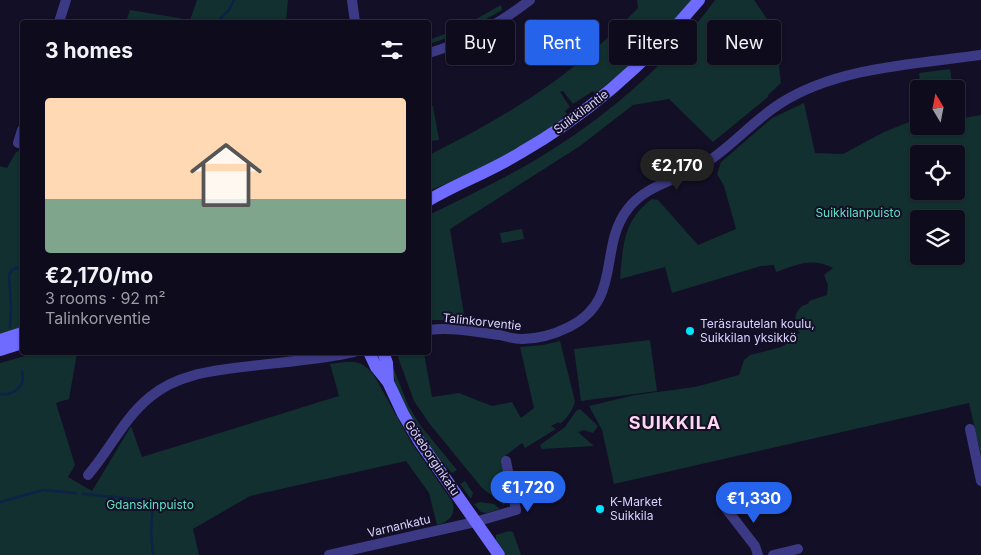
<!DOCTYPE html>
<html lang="en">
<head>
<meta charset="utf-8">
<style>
	:root { --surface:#0e0b1c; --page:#1c1929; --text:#f1f3f6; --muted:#9b9ba3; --line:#2e2b3b; --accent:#2563eb }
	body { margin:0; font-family:Inter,sans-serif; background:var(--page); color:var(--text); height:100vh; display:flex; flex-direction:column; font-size:19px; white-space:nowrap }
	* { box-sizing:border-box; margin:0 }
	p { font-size:16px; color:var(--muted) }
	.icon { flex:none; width:28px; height:28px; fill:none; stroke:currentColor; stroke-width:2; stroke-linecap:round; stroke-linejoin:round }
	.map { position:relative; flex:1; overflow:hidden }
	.side { position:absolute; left:20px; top:20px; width:411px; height:335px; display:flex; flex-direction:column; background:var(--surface); border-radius:5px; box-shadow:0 1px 4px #0004,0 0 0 1px var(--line) }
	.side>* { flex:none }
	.banner { position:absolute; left:446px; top:20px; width:459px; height:45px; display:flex; gap:10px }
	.needle { width:32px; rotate:350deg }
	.tools { position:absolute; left:910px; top:80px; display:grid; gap:10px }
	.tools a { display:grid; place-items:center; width:55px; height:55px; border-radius:5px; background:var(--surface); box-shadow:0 1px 4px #0004,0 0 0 1px var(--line); font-size:25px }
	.price { position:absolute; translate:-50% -42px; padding:0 11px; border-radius:18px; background:var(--accent); color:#fff; font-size:16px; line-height:32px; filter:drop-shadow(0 1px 2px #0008) }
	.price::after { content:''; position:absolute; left:50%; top:30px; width:15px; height:11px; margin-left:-8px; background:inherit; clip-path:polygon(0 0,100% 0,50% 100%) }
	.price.selected { background:#222; color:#fff }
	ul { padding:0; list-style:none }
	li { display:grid; align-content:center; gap:10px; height:265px; padding:0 25px }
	li span { display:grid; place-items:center; height:155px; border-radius:5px; color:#555 }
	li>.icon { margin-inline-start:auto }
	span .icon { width:90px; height:90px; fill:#fffc; stroke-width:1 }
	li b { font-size:21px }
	h2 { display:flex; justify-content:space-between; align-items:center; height:60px; padding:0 25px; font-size:21px }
	.chip { padding:0 18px; border-radius:5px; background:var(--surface); box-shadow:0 1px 4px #0004,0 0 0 1px var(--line); font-size:18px; line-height:45px }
	.chip.selected { background:var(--accent); color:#fff }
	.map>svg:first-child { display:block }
	.green { fill:#12302f; fill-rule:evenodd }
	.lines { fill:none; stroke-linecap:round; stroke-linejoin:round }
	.stream { stroke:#0c2248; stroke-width:2.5 }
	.street { stroke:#3d3a85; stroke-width:10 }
	.secondary { stroke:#6f6bff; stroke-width:12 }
	.poi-dot { fill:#00e5ff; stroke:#130f26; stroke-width:2 }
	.labels { text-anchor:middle; stroke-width:4; stroke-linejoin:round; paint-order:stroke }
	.street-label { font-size:12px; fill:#d9d4ff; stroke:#130f26 }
	.park-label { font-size:12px; fill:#5fe0c0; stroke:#130f26 }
	.poi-label { font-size:12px; fill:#d9d4ff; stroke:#130f26; text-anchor:start }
	.district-label { font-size:18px; font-weight:bold; letter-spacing:1px; fill:#ffd6f0; stroke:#130f26 }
</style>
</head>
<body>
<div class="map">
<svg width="981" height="555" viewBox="0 0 981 555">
	<rect width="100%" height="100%" fill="#130f26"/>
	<path class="green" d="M197,0H288L286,22H126L130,10L190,20Z
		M637,0H693L644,54L595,94L593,91L573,104L563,91L560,92L570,107L565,111L567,114C550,131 530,141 509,153C483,167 457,179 429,191V155C511,114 574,75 638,8Z
		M715,0H754L775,31L781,83L768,95V97L713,142L669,99L633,105L580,146L450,229L465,320H429V215C470,195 512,175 550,151C614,111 671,60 715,0Z
		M501,5L502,10L467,30L463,29L462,27Z
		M458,29L459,34L429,44V40Z
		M950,69L953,89H921L919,73Z
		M804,103L815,153L843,154L884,132L919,118V126H956V111L958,119L981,115V455L969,403L614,484L602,430L589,406L635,395L695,387L739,375L744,360L750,355L781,347L785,345L791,336L800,333C792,324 794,306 808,304L809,301L827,295L828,285L824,275L833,268C812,257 797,265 776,272L774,265L761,266L672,293L665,267L620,279C623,246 623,220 652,199L658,200L698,245L736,229L724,186L717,174L721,162L772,118ZM919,154H956V191H919ZM919,219H956V256H919Z
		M429,106H433L439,140L429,141Z
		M22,150V330L0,336V166L7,168L16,152Z
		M522,229L524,239L502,243L500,233Z
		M650,340L657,391L581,401L574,349Z
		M560,341L575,401C573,411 567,418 560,424L559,422L551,426L556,429L525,448L522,443L505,456C507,469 513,496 504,505L482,488L429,423L414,401L398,357L402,353H424L432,397L459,393L492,406L512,402L521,418L534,408L520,347L543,345Z
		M36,353H77L69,399L56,403L75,465L68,477L92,491L131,426L142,457L339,396L330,364C351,361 362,358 375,377L411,442L452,501C457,514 449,522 437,525L429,493L406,461L250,496L193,529L199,555H0V363Z
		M393,367L408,405L420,425L457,470L452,473C446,466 439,460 433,453C418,433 393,392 393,367Z
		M580,409L598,426L593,433L584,430L578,432L594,446L542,449L540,445L565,427L576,411Z
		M465,481L473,493L471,499L460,484Z
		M480,502L494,504L500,509L487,513L481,512L474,504Z
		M509,531L513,532L521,555H506L496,540V535Z"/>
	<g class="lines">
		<path class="stream" d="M217,22L229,10L234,0
			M10,327L11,307L9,275L12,270L22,266
			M0,394C12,395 19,391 23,380L22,371
			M83,494L145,500
			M0,502L43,490L76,493
			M153,555L151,531L153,501"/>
		<path class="street" d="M352,0L355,22
			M59,22L66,0
			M429,53C466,42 499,24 530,0
			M18,143L22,130
			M429,330C453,327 476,332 500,335C507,337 515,339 522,339C538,339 555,334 569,327C623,300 598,249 627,210C644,186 677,180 701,166C730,149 752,121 781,103C837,67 916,64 981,55
			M970,429L981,481
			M88,475C110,450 123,419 150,397C176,375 210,371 243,367C280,362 318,360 354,352
			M724,506L755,546L758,555
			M329,555L475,522L516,510L506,461
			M773,555L798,549"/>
		<path class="secondary" d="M429,200C458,183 491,171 520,153C589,114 648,61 699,0
			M0,340L22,333
			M0,350L22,343
			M369,352L376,367L388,382L403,414L419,441L499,555
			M383,352L387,363L388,382"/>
	</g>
	<g class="poi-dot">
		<circle cx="690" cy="331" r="5"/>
		<circle cx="600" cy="509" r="5"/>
	</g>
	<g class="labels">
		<g class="street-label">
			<text transform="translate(581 112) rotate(-37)" y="4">Suikkilantie</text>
			<text transform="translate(482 322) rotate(6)" y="4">Talinkorventie</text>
			<text transform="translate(432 458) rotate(56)" y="4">Göteborginkatu</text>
			<text transform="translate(399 526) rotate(-13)" y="4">Varnankatu</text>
		</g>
		<g class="park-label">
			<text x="858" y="217">Suikkilanpuisto</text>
			<text x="150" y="509">Gdanskinpuisto</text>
		</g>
		<g class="poi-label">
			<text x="700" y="328">Teräsrautelan koulu,<tspan x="700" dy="14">Suikkilan yksikkö</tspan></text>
			<text x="610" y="506">K-Market<tspan x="610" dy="14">Suikkila</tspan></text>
		</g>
		<g class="district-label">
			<text x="675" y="429">SUIKKILA</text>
		</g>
	</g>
</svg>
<div class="tools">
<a><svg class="needle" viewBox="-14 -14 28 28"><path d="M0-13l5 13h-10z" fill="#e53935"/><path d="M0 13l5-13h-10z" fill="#9b9ba3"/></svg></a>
<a><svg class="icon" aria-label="locate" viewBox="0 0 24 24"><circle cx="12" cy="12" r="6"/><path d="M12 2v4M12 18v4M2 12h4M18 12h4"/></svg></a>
<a><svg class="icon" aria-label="layers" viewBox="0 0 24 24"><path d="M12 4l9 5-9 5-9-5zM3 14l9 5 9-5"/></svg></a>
</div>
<b class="price selected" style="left:677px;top:191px">€2,170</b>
<b class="price" style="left:528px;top:513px">€1,720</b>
<b class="price" style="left:754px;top:524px">€1,330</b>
<div class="banner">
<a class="chip">Buy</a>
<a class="chip selected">Rent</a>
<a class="chip">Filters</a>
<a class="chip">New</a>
</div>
<section class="side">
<h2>3 homes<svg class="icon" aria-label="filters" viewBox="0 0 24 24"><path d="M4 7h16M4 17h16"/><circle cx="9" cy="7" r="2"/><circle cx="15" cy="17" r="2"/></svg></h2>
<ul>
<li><span style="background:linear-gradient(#ffd9b3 65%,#7fa58c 0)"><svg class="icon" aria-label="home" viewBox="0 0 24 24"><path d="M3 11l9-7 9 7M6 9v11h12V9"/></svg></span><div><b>€2,170/mo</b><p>3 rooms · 92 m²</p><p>Talinkorventie</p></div></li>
</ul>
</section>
</div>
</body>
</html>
